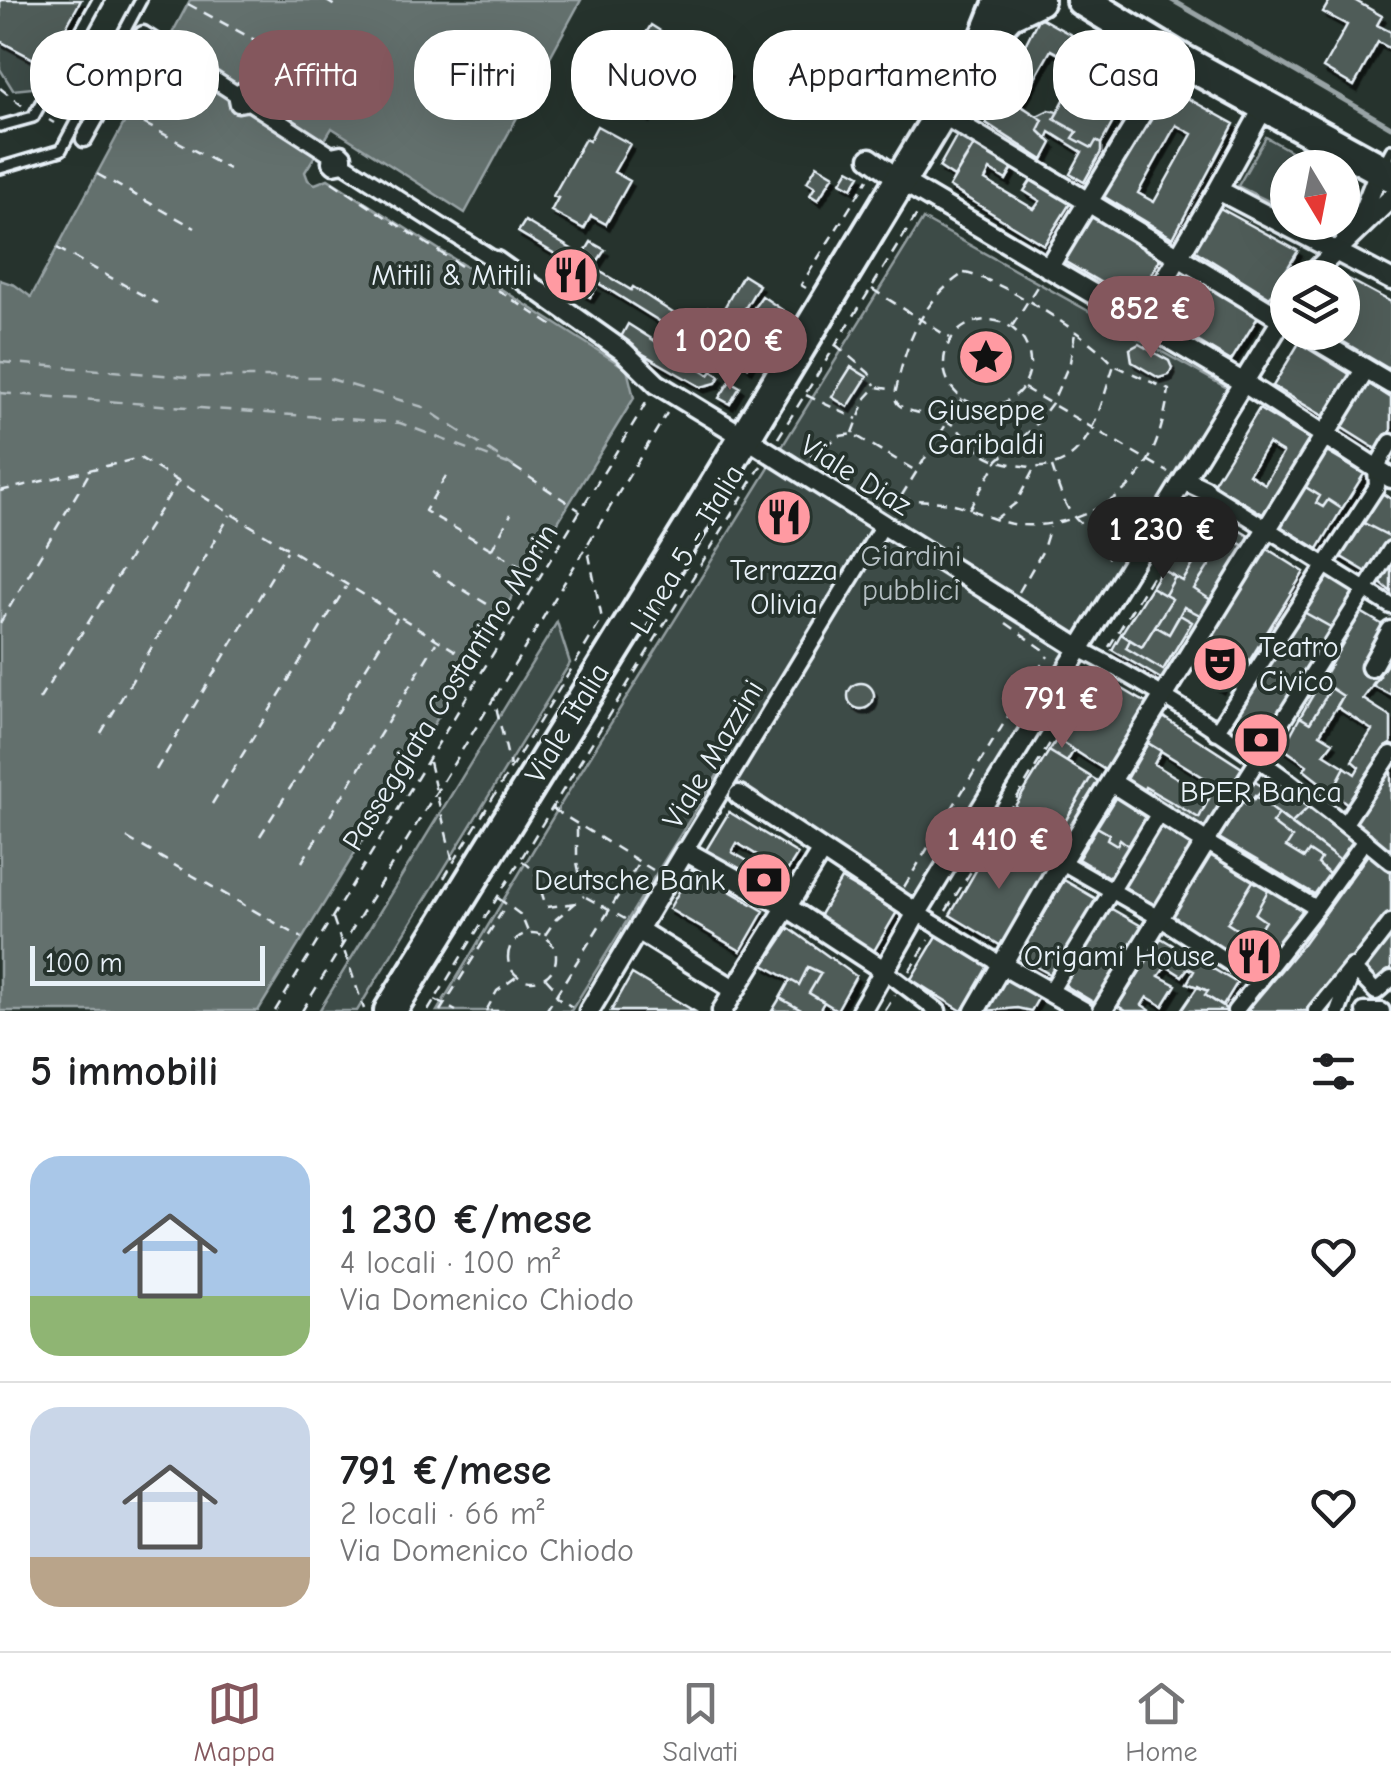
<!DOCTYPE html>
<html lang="it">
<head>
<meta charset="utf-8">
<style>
	:root { --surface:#fff; --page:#f2f2f2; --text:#202124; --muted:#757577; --line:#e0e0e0; --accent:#84575d }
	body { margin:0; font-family:"Comic Neue",sans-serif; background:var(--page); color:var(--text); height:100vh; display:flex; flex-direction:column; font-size:38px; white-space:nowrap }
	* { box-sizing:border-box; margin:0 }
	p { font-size:32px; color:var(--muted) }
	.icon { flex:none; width:55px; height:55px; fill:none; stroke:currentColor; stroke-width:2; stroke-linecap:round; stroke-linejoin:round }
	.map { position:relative; height:1011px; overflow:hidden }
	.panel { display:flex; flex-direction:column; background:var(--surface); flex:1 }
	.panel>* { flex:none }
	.banner { position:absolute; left:30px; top:30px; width:1332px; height:90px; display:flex; gap:20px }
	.needle { width:65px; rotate:170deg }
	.fabs { position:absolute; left:1270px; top:150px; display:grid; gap:20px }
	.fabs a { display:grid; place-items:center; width:90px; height:90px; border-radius:50%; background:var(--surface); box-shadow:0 10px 40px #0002; font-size:50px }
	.scale { position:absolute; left:30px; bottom:25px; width:235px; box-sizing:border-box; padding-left:10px; border:5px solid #e8f1f8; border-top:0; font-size:28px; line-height:35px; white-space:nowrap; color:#e8f1f8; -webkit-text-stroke:8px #26332d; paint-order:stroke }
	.price { position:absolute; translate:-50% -85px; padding:0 22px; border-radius:35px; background:var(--accent); color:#fff; font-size:32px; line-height:65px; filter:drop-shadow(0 2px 5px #0008) }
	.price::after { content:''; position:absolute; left:50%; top:60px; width:30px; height:22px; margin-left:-15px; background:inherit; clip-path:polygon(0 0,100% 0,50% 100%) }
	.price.selected { background:#222; color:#fff }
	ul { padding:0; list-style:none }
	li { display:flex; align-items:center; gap:30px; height:250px; padding:0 30px }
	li+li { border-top:2px solid var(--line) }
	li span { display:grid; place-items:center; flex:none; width:280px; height:200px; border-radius:30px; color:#555 }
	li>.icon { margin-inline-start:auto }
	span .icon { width:120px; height:120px; fill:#fffc; stroke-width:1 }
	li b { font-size:42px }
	h2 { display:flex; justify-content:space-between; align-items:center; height:120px; padding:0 30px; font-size:42px }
	.pill { padding:0 35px; border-radius:40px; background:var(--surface); box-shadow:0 10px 40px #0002; font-size:35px; line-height:90px }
	.pill.selected { background:var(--accent); color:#fff }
	.dock { display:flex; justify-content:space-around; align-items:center; height:140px; border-top:2px solid var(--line); background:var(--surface); font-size:28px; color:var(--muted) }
	.dock a { display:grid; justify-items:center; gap:5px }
	.dock .selected { color:var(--accent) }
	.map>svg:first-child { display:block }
	.green { fill:#3e4b47; stroke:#939ea0; stroke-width:2.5 }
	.water { fill:#636f6d; stroke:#98a3a5; stroke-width:2.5 }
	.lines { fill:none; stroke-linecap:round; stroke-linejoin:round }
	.stream { stroke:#98a3a5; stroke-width:5 }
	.ferry { stroke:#b3bdc0; stroke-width:2.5; stroke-dasharray:12 10; stroke-linecap:butt }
	.building { fill:#505c59; stroke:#e8f1f8; stroke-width:2.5; fill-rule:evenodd; filter:url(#shadow) }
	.service-casing { stroke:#e8f1f8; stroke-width:16 }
	.pedestrian-casing { stroke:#e8f1f8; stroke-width:21 }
	.minor-casing { stroke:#e8f1f8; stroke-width:25 }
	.primary-casing { stroke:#e8f1f8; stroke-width:38 }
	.path { stroke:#e8f1f8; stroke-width:2.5; stroke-dasharray:10 8; stroke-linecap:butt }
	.service { stroke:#26332d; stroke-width:9 }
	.pedestrian { stroke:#26332d; stroke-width:14 }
	.minor { stroke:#26332d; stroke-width:18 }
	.primary { stroke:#26332d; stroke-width:30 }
	.labels { text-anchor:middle; stroke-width:8; stroke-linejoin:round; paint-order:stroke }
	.poi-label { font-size:30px; fill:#e8f1f8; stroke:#26332d; text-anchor:end }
	.street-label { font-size:30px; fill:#e8f1f8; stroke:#26332d }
	.park-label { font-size:30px; fill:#b5bfc3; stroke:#26332d }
</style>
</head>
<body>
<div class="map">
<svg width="1391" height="1011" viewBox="0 0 1391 1011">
	<defs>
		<filter id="shadow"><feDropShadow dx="3.5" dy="5.5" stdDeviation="0" flood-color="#0009"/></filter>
	</defs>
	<rect width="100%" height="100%" fill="#26332d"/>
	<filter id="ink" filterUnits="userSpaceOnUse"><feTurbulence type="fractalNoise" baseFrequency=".01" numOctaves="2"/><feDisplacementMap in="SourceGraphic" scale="20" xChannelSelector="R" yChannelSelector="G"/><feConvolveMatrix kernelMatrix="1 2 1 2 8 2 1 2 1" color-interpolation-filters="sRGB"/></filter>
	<g filter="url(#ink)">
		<path class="green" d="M0,41L45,65L51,72L42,87L13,90L0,69Z
			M1266,137L1308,161L1305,167L1288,168L1287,210L1238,186Z
			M923,219L1227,388L1172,485L916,900L718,774L571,1011H437L559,807Z
			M557,622L570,663L357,1011H319Z"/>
		<path class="water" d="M190,0H581L465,213L332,128L305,172L308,180L315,184L328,179L627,369L634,398L258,1011H0V280L15,285L31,297Z"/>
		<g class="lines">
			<path class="stream" d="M1172,0L1391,127"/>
			<path class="ferry" d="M0,362L188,377H324L423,407L514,467
				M0,393L400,423L508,464"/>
		</g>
		<path class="building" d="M0,0H81L45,65L0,41Z
			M1330,0H1354L1382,16L1377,25L1391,32V49L1378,42L1354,86L1323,68L1347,25L1323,12Z
			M1039,17L1145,76L1135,96L1051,50L1020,105L1043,120L1038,130L1052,143L1043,160L986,123Z
			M651,25L670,37L665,44L669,47L661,58L639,44Z
			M676,41L728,72L719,88L666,57Z
			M645,64L668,76L661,90L665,92L647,117L624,105Z
			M686,75L711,91L706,98L682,82Z
			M1169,88L1234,124L1173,238L1103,196ZM1176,125L1192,134L1154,202L1138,193Z
			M1065,98L1113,122L1101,144L1096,141L1092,148L1073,138L1077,132L1054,119Z
			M1112,104L1123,111L1117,121L1106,114Z
			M1049,110L1058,112L1054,119L1077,132L1073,138L1092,148L1096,141L1101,144V152L1084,182L1070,174L1082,152L1050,132L1047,139L1038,130L1043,120L1037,116Z
			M597,126L630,144L614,172L630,181L606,224L591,216L584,229L551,211L558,198L553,196L585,139L589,141Z
			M957,135L974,145L954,177L939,167Z
			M974,145L1013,168L1006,180L990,170L985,180L1034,209L1040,201L1024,191L1032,179L1071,202L1044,245L949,187Z
			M817,165L834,175L818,200L810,195L815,187L807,182Z
			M849,169L860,175L852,188L841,182Z
			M1218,207L1298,251L1270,297L1194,250Z
			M1091,215L1161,258L1134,302L1064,261Z
			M525,221L573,250L567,261L518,232Z
			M591,242L605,250L595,265L582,257Z
			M579,259L631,290L633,287L696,328L688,339L574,268Z
			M560,268L596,288L590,297L555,277Z
			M1181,271L1258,317L1231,361L1154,315Z
			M743,275L759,285L725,342L705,329L707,326L700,321L708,308L720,315Z
			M1341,275L1391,302V370L1327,332H1342Z
			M762,296L794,318L775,346L765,339L760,346L744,336L750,327L744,322Z
			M628,324L709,375L712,371L720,376L716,383L701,387L631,347L633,345L621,337Z
			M740,333L760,346L748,367L731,351Z
			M1299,343L1351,375L1325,417L1273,386Z
			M1139,344L1169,361L1172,368L1169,375L1159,378L1132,362L1130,349Z
			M851,367L867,377L848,407L832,397Z
			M730,381L740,387L730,404L719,398Z
			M1368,383L1391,398V431L1379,451L1341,427Z
			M1259,409L1312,441L1266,516L1213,484ZM1268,444L1283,453L1265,484L1249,474Z
			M1325,451L1364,474L1342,509L1328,500L1323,507L1316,503L1320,496L1304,486Z
			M1304,486L1320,496L1316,503L1323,507L1328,500L1342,509L1318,549L1280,526Z
			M1380,492L1391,499V537L1360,521Z
			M1201,507L1252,538L1247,548L1202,520L1197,529L1190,524Z
			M1202,520L1247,548L1214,602L1194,589L1223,544L1197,529Z
			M1360,521L1391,537V542L1370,574L1338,555Z
			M1190,524L1210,537L1183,581L1162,569Z
			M1210,537L1223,544L1194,589L1214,602L1204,617L1184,607L1169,634L1155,626L1172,599L1165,595L1175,577L1183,581Z
			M1266,548L1304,572L1234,686L1224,681L1220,688L1199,675L1203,667L1195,662Z
			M1391,560V592L1377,580Z
			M1162,569L1175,577L1165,595L1151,587Z
			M1328,573L1364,592L1334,629L1302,611Z
			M1151,587L1172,599L1142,647L1121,634Z
			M1184,607L1204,617L1166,682L1112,650L1121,634L1130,640L1126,648L1163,670L1192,622L1180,615Z
			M1302,611L1334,629L1263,745L1226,725Z
			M1361,612L1388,628L1363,666L1380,676L1363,699L1391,717V747L1353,808L1332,792L1345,767L1355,774L1359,767L1352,761L1372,730L1337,707L1343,696L1331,688L1310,723L1300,717Z
			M1180,615L1192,622L1163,670L1126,648L1130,640L1142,647L1155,626L1169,634Z
			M1391,659V695L1372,685Z
			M1097,674L1148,704L1108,772L1057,739Z
			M848 696a13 13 0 1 1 26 0a13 13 0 1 1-26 0Z
			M1331,688L1343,696L1320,734L1333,742L1324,754L1345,767L1332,792L1304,770L1307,765L1283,748L1300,717L1310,723Z
			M1163,717L1242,768L1205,829L1143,791L1145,787L1199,818L1216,785L1148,743Z
			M1057,739L1074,750L1067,762L1049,751Z
			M1148,743L1161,751L1154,764L1209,797L1199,818L1145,787L1143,791L1126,781Z
			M1049,751L1091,777L1052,844L1007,819Z
			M1391,765V852L1355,821Z
			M1091,777L1101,783L1061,849L1052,844Z
			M1250,779L1265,788L1248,805L1238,798Z
			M1279,782L1310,806L1291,824L1265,803Z
			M1117,795L1150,815L1131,848L1120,839L1117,845L1107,839L1109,834L1097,827Z
			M1255,796L1279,814L1272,823L1292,838L1286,847L1304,858L1309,851L1321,859L1318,864L1331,876L1316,895L1219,838L1243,801L1248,805Z
			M1310,806L1356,841L1342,862L1291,824Z
			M729,812L798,854L774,892L706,850ZM737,843L765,860L760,868L732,852Z
			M1279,814L1342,862L1331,876L1318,864L1321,859L1309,851L1304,858L1286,847L1292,838L1272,823Z
			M1162,822L1196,842L1158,907L1123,886Z
			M1097,827L1109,834L1107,839L1117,845L1120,839L1131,848L1112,879L1078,859Z
			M995,838L1048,870L1003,947L950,915Z
			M1212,853L1255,878L1227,923L1271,951L1256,969L1170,917Z
			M1369,853L1391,869V912L1343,976L1313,1011H1247L1303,944Z
			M692,869L764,911L741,951L669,909Z
			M1255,878L1270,887L1255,914L1265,921L1253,940L1227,923Z
			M841,879L897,912L874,951L818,918Z
			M1064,880L1098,900L1053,976L1019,957Z
			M1270,887L1305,908L1271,951L1253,940L1265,921L1255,914Z
			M1110,908L1145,928L1098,1005L1063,984Z
			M789,928L856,976L837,1010L809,993L821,973L808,967L799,985L764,965Z
			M1391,929V976L1376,989L1359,971Z
			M937,936L989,967L962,1011L911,979Z
			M1161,938L1237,983L1223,1006L1205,995L1208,991L1187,983L1194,971L1188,968L1182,976L1166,966L1159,976L1176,985L1163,1006L1147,997L1142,1005L1151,1011H1126L1118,1006Z
			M808,967L821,973L809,993L824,1002L819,1011H803L780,998L790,980L799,985Z
			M632,974L694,1011H611Z
			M1005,977L1039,997L1031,1011L1017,1008L986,1011Z
			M1198,986L1208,991L1205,995L1229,1011H1181Z
			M780,998L803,1011H772Z"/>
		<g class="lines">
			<g class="service-casing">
				<path id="service" d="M62,65L97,82
					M0,126L33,117L98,0
					M1382,167L1391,150
					M0,168L61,150L141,0"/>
			</g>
			<g class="pedestrian-casing">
				<path id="pedestrian" d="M249,102L248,92L243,90L236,94L238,104L249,102L331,155
					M84,139L143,34L236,94
					M344,164V156L341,153L331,155L330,162L334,166L344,164L496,261
					M1205,490L1391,606
					M1080,649C1188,705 1298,784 1391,862
					M1216,732L1377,486L1376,468L1391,442
					M978,814L1158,917L1259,982
					M1345,823L1391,754
					M685,851L883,525
					M1316,908L1206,842L1391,549
					M917,913L1002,965
					M885,971L938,1011
					M1050,992L1159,813
					M1235,1011L1316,908L1365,840
					M1316,1011L1352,967L1376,992L1391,979
					M1338,1011L1353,971L1391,922
					M1364,1011H1382"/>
			</g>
			<g class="minor-casing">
				<path id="minor" d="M1265,105L1218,190L1391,280
					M941,113L1288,323
					M870,158L900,180L1244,383L1391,478
					M1359,222L1380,169
					M496,261L623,351L657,384L744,437
					M1048,268L1176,57
					M1308,278L1391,198
					M1140,322L1218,190
					M1303,332L1391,384
					M756,444L1080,649
					M1184,480L1205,490
					M1371,667L1391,631
					M739,795L917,913
					M638,930L735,990
					M1002,965L1083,1011
					M589,1011L685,851L787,907L885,971
					M722,1011L822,850
					M861,1011L917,913L1288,310
					M975,1011L1061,862L1365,370
					M1102,1011L1206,842L1111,782"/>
			</g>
			<g class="primary-casing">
				<path id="primary" d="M1082,0L1176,57L1391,175
					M991,33L1009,14L1038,0
					M390,1011L692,524L941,113L985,40L1001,0"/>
			</g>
			<path class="path" d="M325,0L335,6
				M188,4L279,53
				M0,88L24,107
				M128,115L229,169
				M49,120L54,123
				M97,174L195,228
				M332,182L553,326
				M57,248L157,303
				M964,273C1000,278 1091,337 1114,365C1098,412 1088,477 1023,466C1009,464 993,461 980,451C970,444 963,433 953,425C939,414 905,414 897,403C893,396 897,388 898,381C908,338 925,298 964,273Z
				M806,288L801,285L868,179
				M872,289L950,338
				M944 363a43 43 0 1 1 86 0a43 43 0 1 1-86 0Z
				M1012,326L1040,282
				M836,345L869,373L875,385
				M1024,388L1168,472
				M806,395L857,419
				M853,433L866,398L876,387L895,390
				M778,438L919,211
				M810,456L840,436L853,434L916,471
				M514,467L579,510
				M1052,467C1060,490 1067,523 1095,531C1104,533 1117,531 1127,532
				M446,476L425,511L528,570
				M0,491L140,458L472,661
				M900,499C919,501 943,500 961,506C981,513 998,523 1020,525C1067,528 1121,506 1146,464C1159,443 1165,414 1169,390L1116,366
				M969,509L998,460L1034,427L1052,403L1070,362L1075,333
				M892,511L962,399
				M994,520L1016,503L1034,469
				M1097,533L1110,562
				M492,549L511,514
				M432,571L502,613
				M1019,592L1042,552L1050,527
				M0,623L91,470
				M1006,623L1050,654
				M1109,647L1194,508
				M495,697L667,413
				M39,700L177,483
				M101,733L230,515
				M429,762L453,862
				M156,770L287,551
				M212,804L346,587
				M553,809L653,870
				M1007,814L1094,671
				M577,827V862L584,896L625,919
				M260,836L397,618
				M127,838L302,938
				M522,861C541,872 538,889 547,907L577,903
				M302,862L436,643
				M444,878L602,619L587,545
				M904,887L1029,682L1048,656
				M498,898L521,915L528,932
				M946,911L992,838
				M333,918L364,1009
				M508 957a24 24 0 1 1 48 0a24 24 0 1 1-48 0Z
				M545,935L556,919L584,896
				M909,971L929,940
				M546,978L558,991L557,997L572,1007
				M435,1000L456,1011
				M275,1011L649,398
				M302,1011L494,698L510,766
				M428,1011L761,466
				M440,1011L507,904
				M486,1011L497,991L516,977
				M490,1011H499
				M546,1011L640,861
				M885,1011L895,995"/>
			<use href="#service" class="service"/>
			<use href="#pedestrian" class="pedestrian"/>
			<use href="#minor" class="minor"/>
			<use href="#primary" class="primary"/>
		</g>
	</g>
	<defs>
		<g id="restaurant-disc" transform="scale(2.875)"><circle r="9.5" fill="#ff9aa2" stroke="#26332d"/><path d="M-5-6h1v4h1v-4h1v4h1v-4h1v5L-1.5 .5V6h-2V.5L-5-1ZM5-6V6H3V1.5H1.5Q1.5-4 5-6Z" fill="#111"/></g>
		<g id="sight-disc" transform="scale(2.875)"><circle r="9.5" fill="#ff9aa2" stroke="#26332d"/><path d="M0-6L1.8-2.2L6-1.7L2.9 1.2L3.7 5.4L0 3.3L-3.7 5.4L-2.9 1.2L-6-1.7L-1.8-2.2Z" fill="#111"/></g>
		<g id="theatre-disc" transform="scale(2.875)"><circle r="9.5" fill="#ff9aa2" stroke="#26332d"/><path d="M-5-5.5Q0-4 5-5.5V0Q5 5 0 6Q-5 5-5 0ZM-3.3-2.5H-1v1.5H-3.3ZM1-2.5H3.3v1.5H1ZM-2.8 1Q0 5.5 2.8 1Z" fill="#111"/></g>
		<g id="bank-disc" transform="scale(2.875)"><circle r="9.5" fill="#ff9aa2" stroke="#26332d"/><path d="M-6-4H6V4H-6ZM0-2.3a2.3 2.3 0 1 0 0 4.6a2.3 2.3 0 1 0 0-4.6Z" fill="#111"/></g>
	</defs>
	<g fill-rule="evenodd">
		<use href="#restaurant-disc" x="571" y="275"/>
		<use href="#sight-disc" x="986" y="357"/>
		<use href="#restaurant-disc" x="784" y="517"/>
		<use href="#theatre-disc" x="1220" y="664"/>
		<use href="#bank-disc" x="1261" y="740"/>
		<use href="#bank-disc" x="764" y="880"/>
		<use href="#restaurant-disc" x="1254" y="956"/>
	</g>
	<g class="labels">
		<g class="poi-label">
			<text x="532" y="285">Mitili &amp; Mitili</text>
			<text x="986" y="420" text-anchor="middle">Giuseppe<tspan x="986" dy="34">Garibaldi</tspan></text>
			<text x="784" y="580" text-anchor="middle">Terrazza<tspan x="784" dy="34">Olivia</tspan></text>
			<text x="1259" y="657" text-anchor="start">Teatro<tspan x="1259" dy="34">Civico</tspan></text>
			<text x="1261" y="802" text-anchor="middle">BPER Banca</text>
			<text x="725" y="890">Deutsche Bank</text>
			<text x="1215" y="966">Origami House</text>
		</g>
		<g class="street-label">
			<text transform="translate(856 475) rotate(32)" y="10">Viale Diaz</text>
			<text transform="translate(687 549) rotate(-59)" y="10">Linea 5 - Italia</text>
			<text transform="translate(450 687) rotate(-58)" y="10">Passeggiata Costantino Morin</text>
			<text transform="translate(567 723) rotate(-59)" y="10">Viale Italia</text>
			<text transform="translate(713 754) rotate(-59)" y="10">Viale Mazzini</text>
		</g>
		<g class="park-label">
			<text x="911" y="566">Giardini<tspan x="911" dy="34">pubblici</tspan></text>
		</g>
	</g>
</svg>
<div class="fabs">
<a><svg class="needle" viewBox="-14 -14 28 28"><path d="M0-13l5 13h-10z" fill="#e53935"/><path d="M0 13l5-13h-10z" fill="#757577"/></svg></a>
<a><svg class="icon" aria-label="layers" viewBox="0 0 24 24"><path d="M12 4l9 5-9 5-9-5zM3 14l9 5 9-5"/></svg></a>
</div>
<div class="scale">100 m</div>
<b class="price" style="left:1151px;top:361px">852 €</b>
<b class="price" style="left:730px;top:393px">1 020 €</b>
<b class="price selected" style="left:1163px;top:582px">1 230 €</b>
<b class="price" style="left:1062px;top:751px">791 €</b>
<b class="price" style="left:999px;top:892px">1 410 €</b>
<div class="banner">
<a class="pill">Compra</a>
<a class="pill selected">Affitta</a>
<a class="pill">Filtri</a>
<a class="pill">Nuovo</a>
<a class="pill">Appartamento</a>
<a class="pill">Casa</a>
</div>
</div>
<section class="panel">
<h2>5 immobili<svg class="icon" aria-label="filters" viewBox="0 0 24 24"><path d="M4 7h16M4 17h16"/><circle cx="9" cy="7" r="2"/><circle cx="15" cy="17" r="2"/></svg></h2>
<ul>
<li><span style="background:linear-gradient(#a9c7e8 70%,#8fb573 0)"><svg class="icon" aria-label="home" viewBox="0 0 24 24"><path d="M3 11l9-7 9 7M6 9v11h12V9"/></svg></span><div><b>1 230 €/mese</b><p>4 locali · 100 m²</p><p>Via Domenico Chiodo</p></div><svg class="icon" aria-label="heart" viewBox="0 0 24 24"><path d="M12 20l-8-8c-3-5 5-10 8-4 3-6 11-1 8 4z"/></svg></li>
<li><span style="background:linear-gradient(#c9d6e8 75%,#b9a48a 0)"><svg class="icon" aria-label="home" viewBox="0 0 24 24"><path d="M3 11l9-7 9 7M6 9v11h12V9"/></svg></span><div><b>791 €/mese</b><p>2 locali · 66 m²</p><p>Via Domenico Chiodo</p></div><svg class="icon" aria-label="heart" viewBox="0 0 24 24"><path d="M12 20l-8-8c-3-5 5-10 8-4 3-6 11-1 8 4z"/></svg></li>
</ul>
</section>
<nav class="dock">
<a class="selected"><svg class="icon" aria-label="map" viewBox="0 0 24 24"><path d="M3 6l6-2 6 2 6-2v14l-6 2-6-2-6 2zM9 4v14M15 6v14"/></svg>Mappa</a>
<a><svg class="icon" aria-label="saved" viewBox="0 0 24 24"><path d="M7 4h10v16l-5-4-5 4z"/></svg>Salvati</a>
<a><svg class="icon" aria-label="home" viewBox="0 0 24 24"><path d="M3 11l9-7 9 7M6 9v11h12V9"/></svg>Home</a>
</nav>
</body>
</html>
